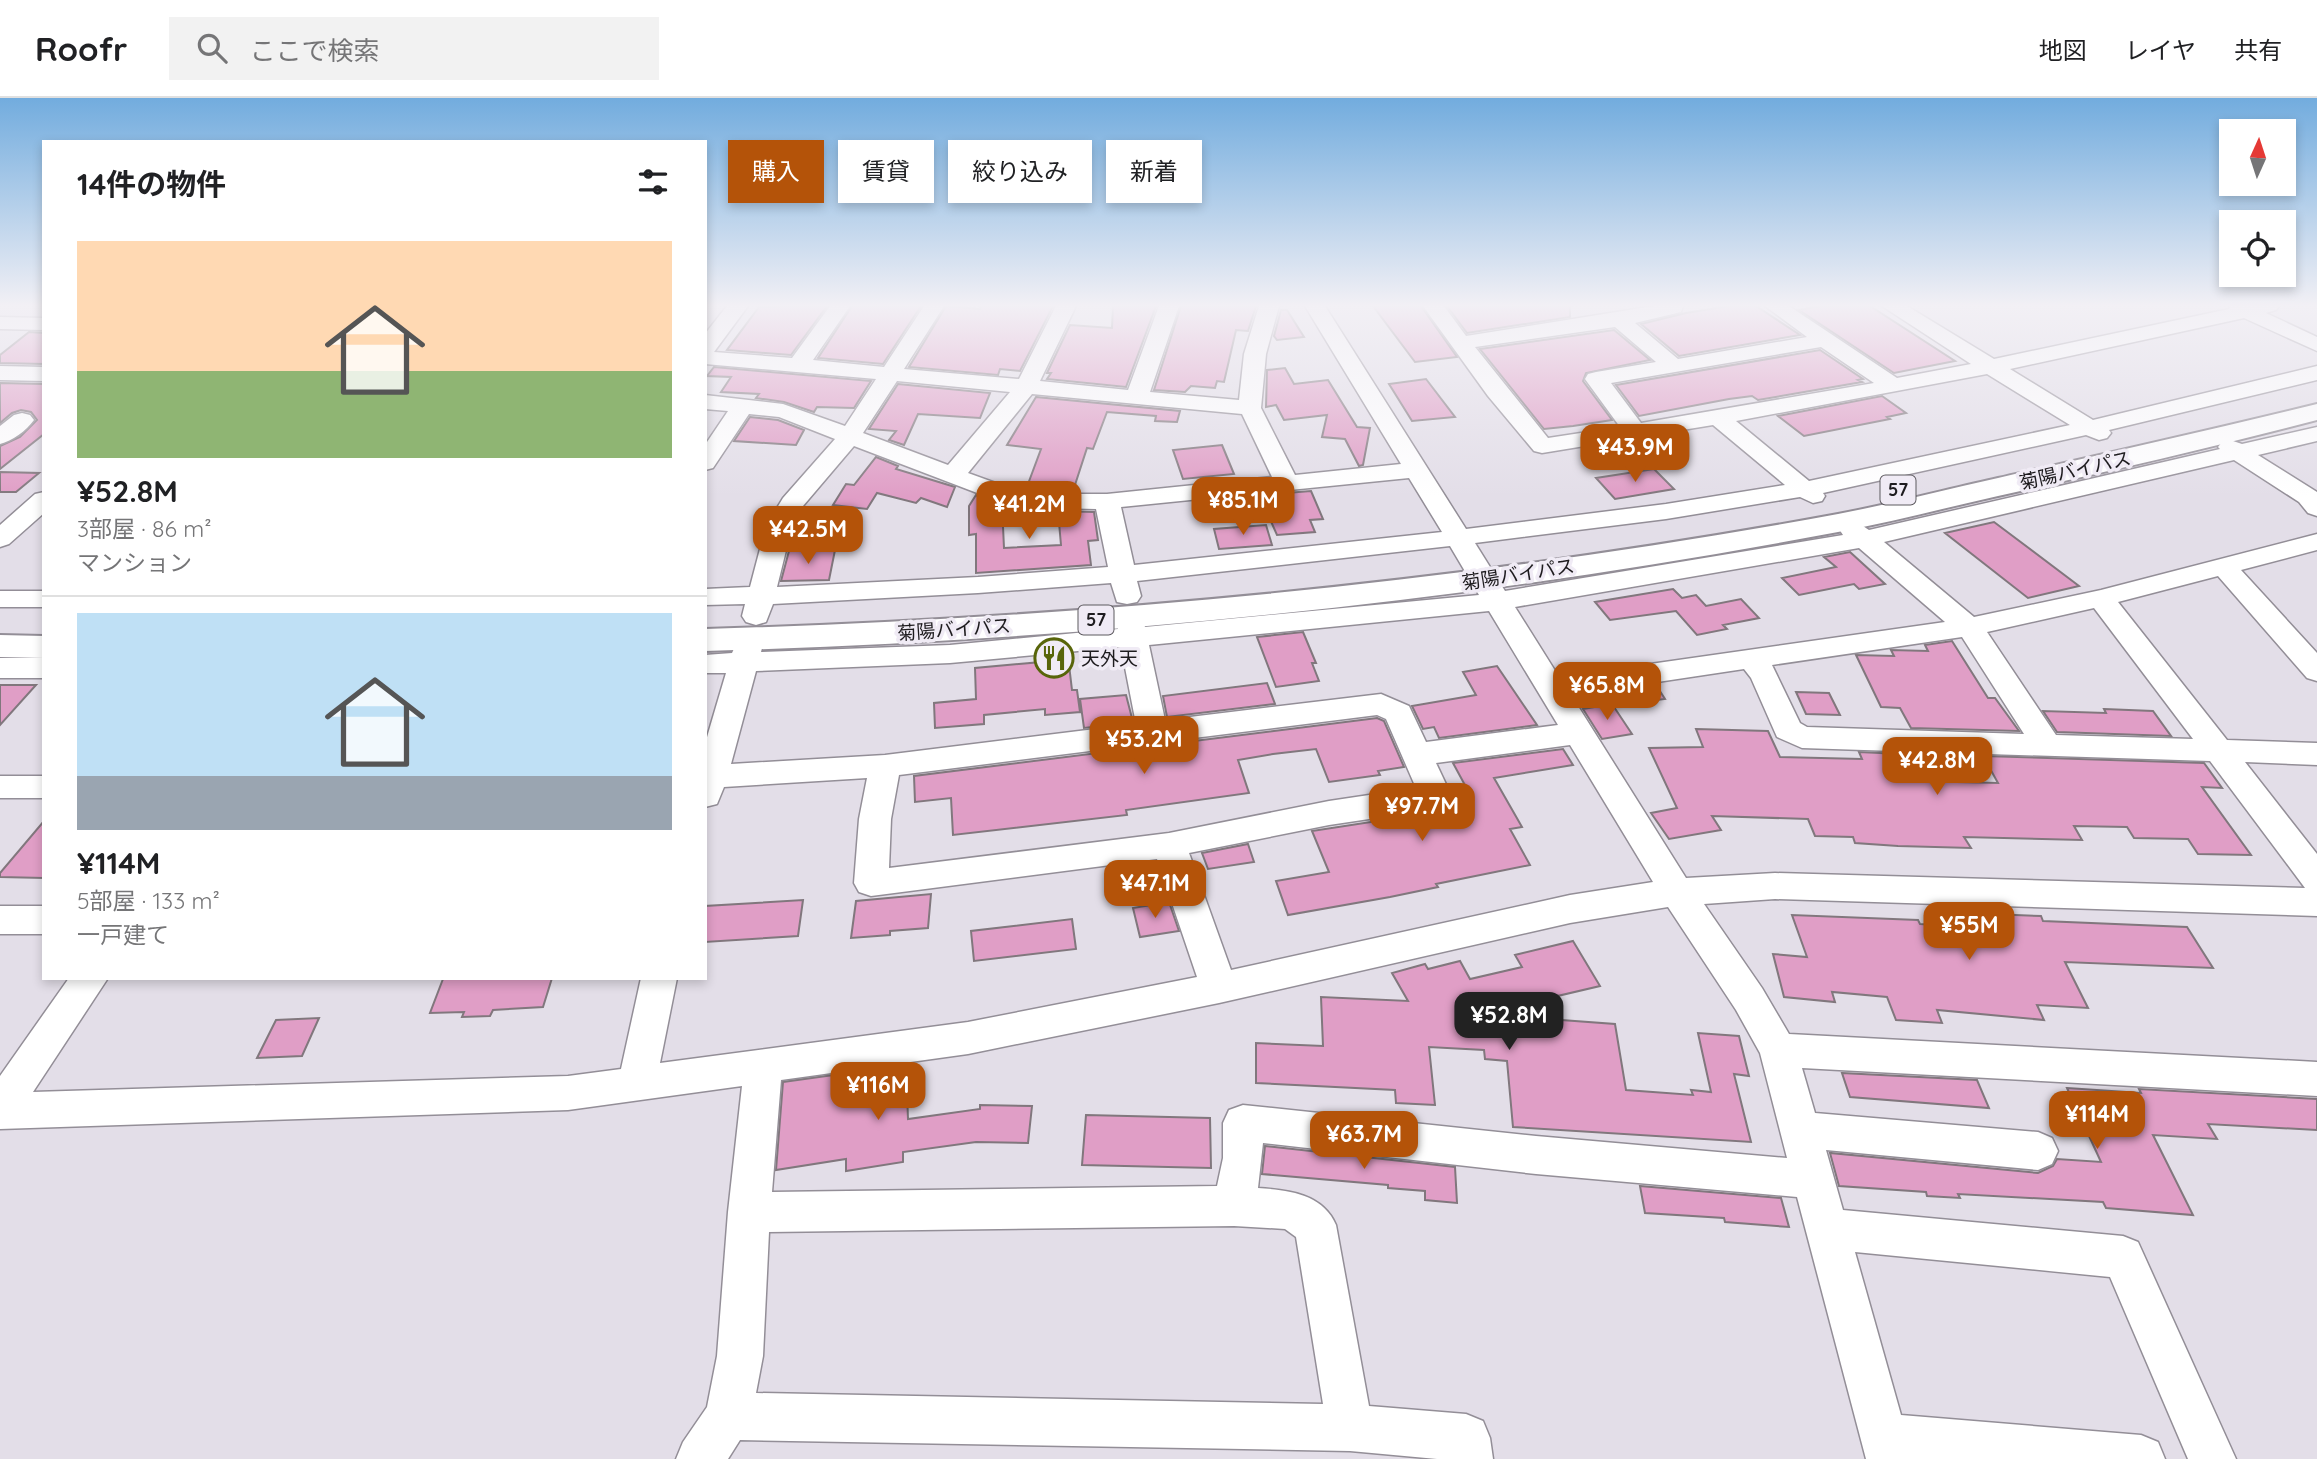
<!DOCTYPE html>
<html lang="ja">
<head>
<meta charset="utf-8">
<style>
	:root { --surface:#fff; --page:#f2f2f2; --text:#202124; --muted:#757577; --line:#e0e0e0; --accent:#b45309 }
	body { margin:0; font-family:Quicksand,"Noto Sans JP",sans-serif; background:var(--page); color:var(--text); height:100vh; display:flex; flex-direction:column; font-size:26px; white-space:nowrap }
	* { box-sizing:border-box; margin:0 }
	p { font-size:23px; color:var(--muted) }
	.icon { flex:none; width:38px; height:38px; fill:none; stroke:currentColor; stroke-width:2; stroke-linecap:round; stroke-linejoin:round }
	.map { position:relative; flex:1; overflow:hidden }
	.drawer { position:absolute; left:42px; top:42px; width:665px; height:840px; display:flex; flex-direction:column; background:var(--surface); border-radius:0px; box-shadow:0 4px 10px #0003 }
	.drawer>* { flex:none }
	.banner { position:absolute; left:728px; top:42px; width:665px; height:63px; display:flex; gap:14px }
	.needle { width:46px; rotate:3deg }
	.controls { position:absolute; left:2219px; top:21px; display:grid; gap:14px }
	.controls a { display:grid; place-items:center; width:77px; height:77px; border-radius:0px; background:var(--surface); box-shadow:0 4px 10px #0003; font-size:35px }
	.price { position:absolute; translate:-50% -60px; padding:0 16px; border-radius:14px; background:var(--accent); color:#fff; font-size:23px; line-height:46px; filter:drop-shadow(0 2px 4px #0008) }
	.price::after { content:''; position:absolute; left:50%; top:42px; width:21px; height:16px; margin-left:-10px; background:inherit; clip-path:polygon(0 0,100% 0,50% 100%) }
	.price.active { background:#222; color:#fff }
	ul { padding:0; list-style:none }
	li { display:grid; align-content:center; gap:14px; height:371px; padding:0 35px }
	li+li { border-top:2px solid var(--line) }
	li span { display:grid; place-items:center; height:217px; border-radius:0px; color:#555 }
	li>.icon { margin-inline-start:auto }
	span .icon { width:126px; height:126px; fill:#fffc; stroke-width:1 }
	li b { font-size:30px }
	h2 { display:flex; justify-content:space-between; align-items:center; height:84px; padding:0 35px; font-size:30px }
	.chip { padding:0 24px; border-radius:0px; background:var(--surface); box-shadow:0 4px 10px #0003; font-size:24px; line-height:63px }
	.chip.active { background:var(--accent); color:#fff }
	header { display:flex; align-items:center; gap:42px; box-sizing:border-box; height:98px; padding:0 35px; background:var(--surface); border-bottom:2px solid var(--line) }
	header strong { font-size:33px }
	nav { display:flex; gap:38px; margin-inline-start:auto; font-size:24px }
	.search { width:490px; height:63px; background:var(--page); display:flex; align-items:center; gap:18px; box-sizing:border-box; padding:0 24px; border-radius:0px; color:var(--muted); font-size:26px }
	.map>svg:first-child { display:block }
	.building { fill:#e09ec6; stroke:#81777d; stroke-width:2 }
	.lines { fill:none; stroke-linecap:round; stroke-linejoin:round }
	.minor-casing { stroke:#938e97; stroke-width:3 }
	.highway-casing { stroke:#938e97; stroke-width:4 }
	.minor { fill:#fff; fill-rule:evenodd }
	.highway { fill:#fff; fill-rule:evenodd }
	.labels { text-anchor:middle; stroke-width:7; stroke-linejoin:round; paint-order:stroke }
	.shield { fill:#f0ebf5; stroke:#5d5a5f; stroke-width:2 }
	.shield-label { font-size:18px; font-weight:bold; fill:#1e1c1f }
	.street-label { font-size:19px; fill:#1e1c1f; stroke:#f0ebf5 }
	.poi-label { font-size:19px; fill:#1e1c1f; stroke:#f0ebf5; text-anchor:start }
</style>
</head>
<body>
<header>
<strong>Roofr</strong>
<div class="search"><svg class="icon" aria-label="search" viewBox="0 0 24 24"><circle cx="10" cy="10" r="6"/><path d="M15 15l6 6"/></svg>ここで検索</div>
<nav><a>地図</a><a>レイヤ</a><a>共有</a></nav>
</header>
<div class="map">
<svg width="2317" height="1361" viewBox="0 0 2317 1361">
	<rect width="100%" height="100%" fill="#e3dee8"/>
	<path class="building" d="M783,208H827L791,257L727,252L759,209Z
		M852,208H921L883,266L818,260Z
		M946,208L980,211L981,208H1053L1020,273L1000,271L998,277L909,269Z
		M1113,208H1156L1126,289L1047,281L1051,275H1047L1070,227L1112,230Z
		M1181,208H1256L1248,233L1236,232L1224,284L1217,283L1215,290L1191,288L1185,294L1154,292Z
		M1373,208H1421L1457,259L1415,264Z
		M1447,208H1570V219L1467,235Z
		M1729,208H1756L1800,237L1679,258L1641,226L1686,215Z
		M1820,208H1870L1955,263L1894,275L1799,212Z
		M1281,212H1287L1304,239L1277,242L1274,238Z
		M1614,232L1650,262L1586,275L1583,283L1612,322L1573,328L1544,331L1480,251Z
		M29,234L44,235V266L0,265V257Z
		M1820,252L1863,281L1858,282L1862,284L1758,302L1752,298L1729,301L1639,318L1616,287Z
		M714,269L871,283L854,310L817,309L814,314L784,304L756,300L759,296L721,294L731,279L707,278Z
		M1285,270L1294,286L1328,282L1357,329L1370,330L1363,367L1359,368L1345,341L1322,339L1327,317L1284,322L1276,307L1266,309L1267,272Z
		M1426,281L1455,319L1412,323L1389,286Z
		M0,285L44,286V336L0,371V348L20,339L37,322L31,314L21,312L12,315L0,325Z
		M898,286L990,295L980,320L918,316L904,347L889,342L896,333L869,331Z
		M1882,298L1906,315L1887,319L1890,321L1804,338L1778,318Z
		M1036,299L1180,313L1177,324L1155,323L1156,318L1107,314L1093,351L1087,350L1073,393H1056L1055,388L1028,386L1041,351L1007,347Z
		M750,319L778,322L804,332L796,347L734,343Z
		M1222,347L1234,376L1183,381L1173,352Z
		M876,359L898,368L896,371L955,389L947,409L921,400L916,405L877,395L867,411L833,407L846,386L854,387Z
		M1654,371L1674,391L1615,401L1596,380Z
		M0,374L39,375L16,394H0Z
		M1311,393L1323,421L1310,422L1315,434L1277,437L1269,419L1283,417L1274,396Z
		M976,397L1002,407L1004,450L1061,447L1058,413L1094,414L1098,442L1088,443L1091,467L976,475V436L969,437V408Z
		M1994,424L2079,488L2028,500L1945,435Z
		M1266,427L1272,447L1219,451L1214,431Z
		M835,452L829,482L781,483L789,453Z
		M1850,454L1885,486L1859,491L1854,486L1799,497L1782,480L1836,469L1824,459Z
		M1673,491L1682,500L1696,497L1706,508L1741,501L1759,520L1723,527L1727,531L1697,537L1676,513L1610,522L1595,504Z
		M1303,534L1316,565H1312L1319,583L1276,589L1257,539Z
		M1952,543L1988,600H1995L2019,633L1911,630L1900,610L1881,609L1856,557L1894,558L1891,552L1928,553L1925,547Z
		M1061,557L1062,568L1069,567L1072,592H1077L1080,614L1045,617V611L984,617V626L935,630L934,605L976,601L975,570L1041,564L1040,559Z
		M1497,568L1537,627L1439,640L1434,629L1423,631L1412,608L1476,597L1463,574Z
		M1267,585L1275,606L1167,619L1163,598Z
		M0,587H36L0,627Z
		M1656,587L1665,601L1623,606L1615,593Z
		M1796,594L1829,595L1840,617L1806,616Z
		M1126,597L1133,624L1084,630L1080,601Z
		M1612,606L1632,636L1602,641L1583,611Z
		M2104,611L2153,613L2171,638L2057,634L2043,613L2106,615Z
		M1377,620L1384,623L1404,669L1378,673L1380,677L1329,684L1316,651L1273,656L1238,662L1249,695L1126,712L1127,717L953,737L951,700L915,704L914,678Z
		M1696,631L1768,633L1780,659L1862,661L1859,654L1900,656L1914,683L1998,685L1983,658L2204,665L2222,690L2202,689L2251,757L2198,756L2188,741L2134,740L2127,729L2074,728L2082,742L1964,739L1971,750L1898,748L1855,745L1853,739L1815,738L1808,721L1712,718L1721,732L1669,741L1651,715L1677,710L1649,650L1703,649Z
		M1563,651L1573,667L1494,680L1522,729L1510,731L1530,767L1436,786L1438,789L1390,799L1288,817L1276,783L1329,774L1312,733L1436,714L1451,706L1473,702L1453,665Z
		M44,723V780L0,779V775Z
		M1248,746L1254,764L1208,771L1202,755Z
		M931,796L928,830L890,833V837L851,840L856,803Z
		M803,802L798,838L705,844V808Z
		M1169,804L1179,833L1140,839L1133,810Z
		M1989,816L2041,818L2043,823L2187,829L2213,870L2065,864L2088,910L2037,907L2044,922L1937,912L1942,925L1896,922L1887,899L1832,894L1835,904L1784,899L1773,856L1807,859L1792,817L1918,822L1920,826L1996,830Z
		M1072,821L1076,851L974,863L971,833Z
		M1573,843L1600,888L1481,916L1615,926L1626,992L1693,997L1691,992L1711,994L1698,935L1739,938L1749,978L1734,976L1751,1044L1513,1029L1507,963L1485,961L1484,952L1429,949L1435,1007L1396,1005L1395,992L1256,985V945L1323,948L1321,899L1408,903L1392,875L1425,866L1428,871L1460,863L1470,881L1522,869L1515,857Z
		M488,880H552L543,909L493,912L490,918L462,919L464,914L430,915L443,881Z
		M319,920L302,958L257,960L276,922Z
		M906,967L908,1021L980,1011V1007L1032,1008L1028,1045L976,1044L903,1054V1064L846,1073V1061L776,1072L783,984Z
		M1842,975L1977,982L1989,1010L1850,999Z
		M2067,990L2141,995L2139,991L2317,1001V1032L2208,1026L2217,1041L2153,1037L2193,1117L2106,1110L2103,1104L1958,1096L1960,1100L1927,1098L1926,1094L1839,1088L1830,1055L2038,1075L2053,1068L2057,1061L2101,1064Z
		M1086,1017L1210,1020L1211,1070L1082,1067Z
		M1265,1048L1455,1069L1457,1105L1425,1102V1093L1388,1090V1087L1262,1076Z
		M1640,1088L1781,1100L1789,1129L1725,1124L1724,1120L1645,1115Z"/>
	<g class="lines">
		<g class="minor-casing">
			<path id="minor" d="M727,208H748L714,254L792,260L830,208H850L813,262L884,269L924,208H944L904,271L1019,281L1056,208H1076L1040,283L1128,292L1159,208H1179L1150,294L1239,302L1244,256L1259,208H1279L1266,256L1261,310L1295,377L1401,366L1305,208H1325L1466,431L1666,406L1785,387L1713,327L1542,355L1534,353L1488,298L1423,208H1444L1466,238L1654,208H1683L1681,214L1635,225L1678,261L1807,239L1765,208H1789L1897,280L1971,266L1882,208H1907L1994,261L2229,211L2230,208H2279L2276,212L2266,215L2317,239V253L2244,220L2010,271L2093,322L2317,268V282L2109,332L2111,335L2107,340L2099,342L2086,337L1823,395L1825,398L1822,403L1813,405L1800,399L1666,421L1475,445L1505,493L1843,437L1839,431L1843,426C1854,423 1860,425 1869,432L2220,351L2218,349L2222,344L2230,342L2242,346L2317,329V343L2258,357L2317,394V418L2308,415L2299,404L2234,362L1884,444L1974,519L2101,492L2317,436V452L2241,472L2317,555V583L2307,580L2218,478L2118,504L2227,642L2317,645V667L2245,664L2317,756V818L1775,801L1704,806L1762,890L1789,936L2317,964V998L1802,970L1815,1015L2038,1034L2052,1040L2058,1053L2052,1066L2038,1072L1826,1052L1843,1112L2123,1138L2138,1144L2236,1361H2188L2110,1179L1855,1154L1901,1317L2141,1337L2158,1344L2165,1361H1866L1797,1099L1536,1076L1263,1045L1258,1090C1289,1092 1323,1096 1336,1127L1369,1308L1466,1316L1483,1323L1490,1340L1493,1361H1437L1350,1353L740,1342L728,1361H676L683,1344L707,1309L717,1258L728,1114L742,988L568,1012L0,1031V978L69,880H108L33,994L568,978L621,971L641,880H677L660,965L968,924L1197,879L1157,761L871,798L859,794L854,785L859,721L867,680L724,689L717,706L705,709V646L726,575H705V557L732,555L739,540L749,537L759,540L763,546L761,554L950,547L1118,531L1116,521L1120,515L1130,512L1140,515L1145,529L1479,497L1450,448L1137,483L1141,498L1137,504L1127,506L1117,504L1111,485L978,495L773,506L766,524L756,527L746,524L742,518L745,506L705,507V491L750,489L766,428L783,400L835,341L779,319L749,316L713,370L705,372V347L728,313L705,311V297L783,306L845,328L876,281L705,266V236ZM1615,229L1656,264L1596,274L1588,276L1585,281L1620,329L1548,340L1475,249ZM1821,249L1874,285L1641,325L1611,285ZM1987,276L2070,327L1809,383L1736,323ZM897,283L1010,294L948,367L863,335ZM1032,296L1242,316L1272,379L1107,396H1026L968,375ZM854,348L1014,409L1096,411L1108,469L978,479L777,489L792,428L803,408ZM1409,380L1442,434L1134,467L1121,409ZM1859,450L1945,524L1559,579L1515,509ZM2094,510L2193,641L2056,637L1987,534ZM1489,513L1558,627L1426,644L1409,608L1381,596L1165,622L1149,547ZM1962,539L2024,636L1807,629L1800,625L1772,567ZM1121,549L1136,626L885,657L731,666L756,573L950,565ZM1744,571L1751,580L1777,639L1802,650L2210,663L2305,790L1775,775L1686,780L1571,597ZM1377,617L1386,621L1416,690L1329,703L1169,735L889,770L891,721L899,677ZM1570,647L1653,784L1570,797L1231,872L1189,755L1329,727L1436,711L1447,707L1452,699L1436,665ZM1668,809L1736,912L1760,955L1787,1060L1536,1038L1243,1007L1229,1012L1223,1025V1060L1217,1088L772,1094L781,982L968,956L1219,905L1570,825ZM1234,1128L1285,1131L1296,1139L1323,1306L756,1295L763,1258L769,1134Z
				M0,219L44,220V232L0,231Z
				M0,268L44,269V283L0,282Z
				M22,315L30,317L34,322C26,333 12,343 0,346V328L14,317Z
				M44,394V415L9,446L0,449V427L35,396Z
				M0,493H44V509H0Z
				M0,560H44V580H0Z
				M0,678H44V700H0Z
				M0,808H44V836H0Z"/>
		</g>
		<g class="highway-casing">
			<path id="highway" d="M2317,306V322C2211,350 2105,374 1998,398C1944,410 1892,424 1838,434C1464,505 1086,542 705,553V531C1085,520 1463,485 1838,416C1891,406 1944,392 1998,380C2104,356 2211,332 2317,306Z
				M0,537L44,538V560L0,559Z"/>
		</g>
		<use href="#minor" class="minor"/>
		<use href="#highway" class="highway"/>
	</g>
	<linearGradient id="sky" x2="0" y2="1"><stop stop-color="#72acde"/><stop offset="0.52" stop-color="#f2f0f5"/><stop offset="1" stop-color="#f2f0f5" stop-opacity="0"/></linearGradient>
	<rect width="2317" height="399" fill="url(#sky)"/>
	<defs>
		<g id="restaurant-ring" transform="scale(2.0125)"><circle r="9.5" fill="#f0ebf5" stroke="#58650a" stroke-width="1.5"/><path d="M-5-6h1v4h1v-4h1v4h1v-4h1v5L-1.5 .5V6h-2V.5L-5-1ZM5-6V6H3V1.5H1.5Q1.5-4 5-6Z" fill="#58650a"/></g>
	</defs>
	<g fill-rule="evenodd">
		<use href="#restaurant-ring" x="1054" y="560"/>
	</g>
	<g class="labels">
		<g class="shield">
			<rect x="1880.5" y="377.5" width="35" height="29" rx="5"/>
			<rect x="1078.5" y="507.5" width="35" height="29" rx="5"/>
		</g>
		<g class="shield-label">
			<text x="1898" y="398">57</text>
			<text x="1096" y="528">57</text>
		</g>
		<g class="street-label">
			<text transform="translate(2075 372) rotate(-13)" y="7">菊陽バイパス</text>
			<text transform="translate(1518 476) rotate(-9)" y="7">菊陽バイパス</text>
			<text transform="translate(954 531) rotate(-4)" y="7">菊陽バイパス</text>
		</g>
		<g class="poi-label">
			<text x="1081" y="567">天外天</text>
		</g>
	</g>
</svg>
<div class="controls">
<a><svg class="needle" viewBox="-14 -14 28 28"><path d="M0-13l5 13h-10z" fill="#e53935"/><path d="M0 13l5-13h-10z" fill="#757577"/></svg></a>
<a><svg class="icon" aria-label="locate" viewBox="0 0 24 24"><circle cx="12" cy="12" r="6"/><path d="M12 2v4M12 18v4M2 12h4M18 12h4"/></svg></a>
</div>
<b class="price" style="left:1635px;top:386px">¥43.9M</b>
<b class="price" style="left:1243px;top:439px">¥85.1M</b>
<b class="price" style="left:1029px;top:443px">¥41.2M</b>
<b class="price" style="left:808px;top:468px">¥42.5M</b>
<b class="price" style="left:1607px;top:624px">¥65.8M</b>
<b class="price" style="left:1144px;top:678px">¥53.2M</b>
<b class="price" style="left:1937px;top:699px">¥42.8M</b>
<b class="price" style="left:1422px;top:745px">¥97.7M</b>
<b class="price" style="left:1155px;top:822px">¥47.1M</b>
<b class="price" style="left:1969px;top:864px">¥55M</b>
<b class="price active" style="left:1509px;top:954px">¥52.8M</b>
<b class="price" style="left:878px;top:1024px">¥116M</b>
<b class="price" style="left:2097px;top:1053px">¥114M</b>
<b class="price" style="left:1364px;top:1073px">¥63.7M</b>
<div class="banner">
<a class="chip active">購入</a>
<a class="chip">賃貸</a>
<a class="chip">絞り込み</a>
<a class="chip">新着</a>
</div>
<section class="drawer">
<h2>14件の物件<svg class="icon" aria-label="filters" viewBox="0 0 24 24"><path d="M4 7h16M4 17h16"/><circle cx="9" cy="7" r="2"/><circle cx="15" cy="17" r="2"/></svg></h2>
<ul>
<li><span style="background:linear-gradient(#ffd9b3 60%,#8fb573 0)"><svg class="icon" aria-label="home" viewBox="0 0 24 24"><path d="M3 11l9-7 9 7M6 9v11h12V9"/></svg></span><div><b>¥52.8M</b><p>3部屋 · 86 m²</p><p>マンション</p></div></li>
<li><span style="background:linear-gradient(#bfe0f5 75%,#9aa5b1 0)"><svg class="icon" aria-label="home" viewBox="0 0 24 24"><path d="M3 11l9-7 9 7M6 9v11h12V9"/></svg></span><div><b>¥114M</b><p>5部屋 · 133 m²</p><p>一戸建て</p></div></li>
</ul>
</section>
</div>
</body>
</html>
